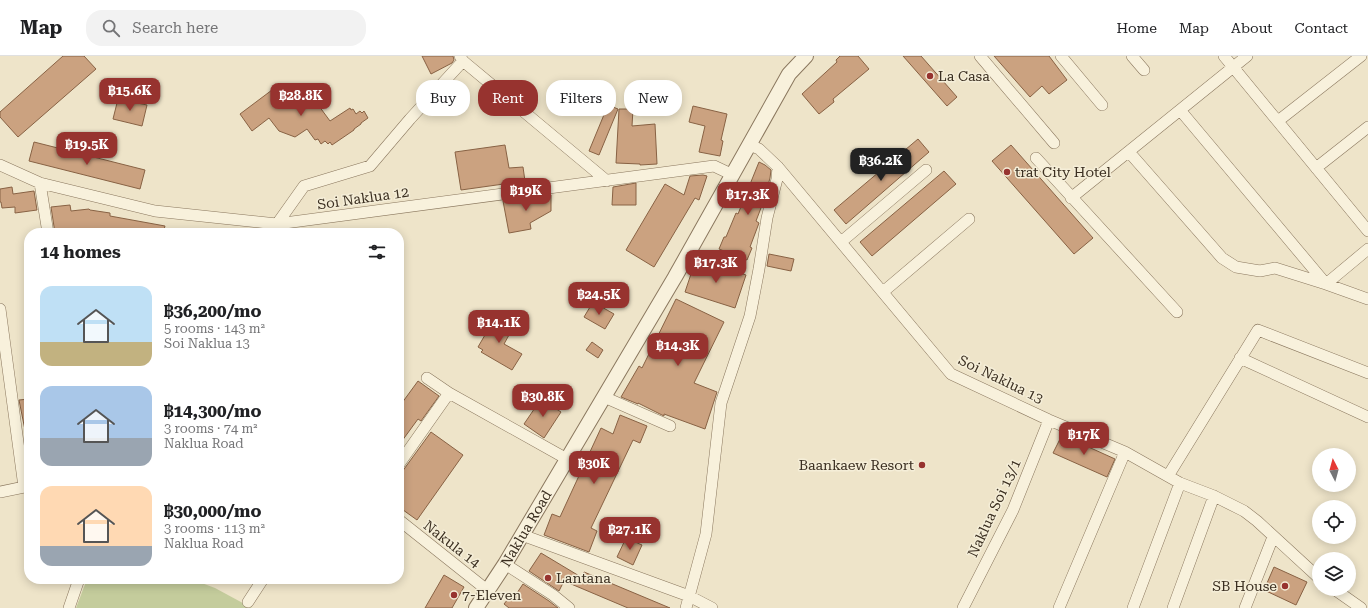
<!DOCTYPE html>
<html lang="en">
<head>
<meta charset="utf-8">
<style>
	:root { --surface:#fff; --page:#f2f2f2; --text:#202124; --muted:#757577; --line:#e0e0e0; --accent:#97332f }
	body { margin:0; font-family:"Roboto Serif",serif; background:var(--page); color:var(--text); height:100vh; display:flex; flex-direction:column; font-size:15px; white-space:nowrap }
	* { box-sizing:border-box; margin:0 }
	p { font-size:13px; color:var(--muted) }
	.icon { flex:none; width:22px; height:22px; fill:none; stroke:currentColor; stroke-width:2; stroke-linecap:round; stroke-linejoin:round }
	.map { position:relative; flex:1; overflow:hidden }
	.sheet { position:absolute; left:24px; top:172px; width:380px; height:356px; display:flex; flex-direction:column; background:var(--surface); border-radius:16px; box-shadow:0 2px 10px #0003 }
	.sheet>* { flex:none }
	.hud { position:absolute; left:416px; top:24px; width:380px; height:36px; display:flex; gap:8px }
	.needle { width:26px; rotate:354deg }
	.fabs { position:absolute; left:1312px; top:392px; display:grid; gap:8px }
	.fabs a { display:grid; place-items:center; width:44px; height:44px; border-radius:50%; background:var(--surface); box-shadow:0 2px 10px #0003; font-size:20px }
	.price { position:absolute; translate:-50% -34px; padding:0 9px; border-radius:8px; background:var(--accent); color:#fff; font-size:13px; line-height:26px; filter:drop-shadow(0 1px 2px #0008) }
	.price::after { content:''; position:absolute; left:50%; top:24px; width:12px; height:9px; margin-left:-6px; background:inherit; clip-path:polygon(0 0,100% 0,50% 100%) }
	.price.active { background:#222; color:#fff }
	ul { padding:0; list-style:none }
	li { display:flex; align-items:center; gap:12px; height:100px; padding:0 16px }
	li span { display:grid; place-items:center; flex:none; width:112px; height:80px; border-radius:12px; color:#555 }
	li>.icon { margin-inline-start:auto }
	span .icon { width:48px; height:48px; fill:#fffc; stroke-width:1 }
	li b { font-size:17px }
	h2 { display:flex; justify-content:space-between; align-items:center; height:48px; padding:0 16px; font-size:17px }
	.chip { padding:0 14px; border-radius:16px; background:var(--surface); box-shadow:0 2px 10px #0003; font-size:14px; line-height:36px }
	.chip.active { background:var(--accent); color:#fff }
	header { display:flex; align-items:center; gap:24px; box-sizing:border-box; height:56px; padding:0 20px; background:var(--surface); border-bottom:1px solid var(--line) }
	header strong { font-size:19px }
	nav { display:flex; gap:22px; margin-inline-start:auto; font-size:14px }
	.search { width:280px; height:36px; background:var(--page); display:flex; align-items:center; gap:10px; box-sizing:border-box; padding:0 14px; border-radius:16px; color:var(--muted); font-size:15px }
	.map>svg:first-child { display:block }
	.green { fill:#c4cc9c }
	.building { fill:#cba280; stroke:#886244 }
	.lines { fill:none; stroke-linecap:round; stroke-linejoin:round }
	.minor-casing { stroke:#8a775e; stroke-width:12 }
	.tertiary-casing { stroke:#8a775e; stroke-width:16 }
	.minor { stroke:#f8f1dc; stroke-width:11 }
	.tertiary { stroke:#f8f1dc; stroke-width:14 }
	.poi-dot { fill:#97332f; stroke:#f5eed8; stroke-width:1.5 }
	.labels { text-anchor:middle; stroke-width:3; stroke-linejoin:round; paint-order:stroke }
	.poi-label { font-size:14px; fill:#3b2f21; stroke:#f5eed8; text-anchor:start }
	.street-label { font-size:14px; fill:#3b2f21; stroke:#f5eed8 }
</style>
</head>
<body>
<header>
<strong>Map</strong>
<div class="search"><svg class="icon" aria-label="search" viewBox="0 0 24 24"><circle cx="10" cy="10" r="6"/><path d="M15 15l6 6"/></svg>Search here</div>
<nav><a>Home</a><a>Map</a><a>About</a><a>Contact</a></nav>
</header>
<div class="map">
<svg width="1368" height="552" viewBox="0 0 1368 552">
	<rect width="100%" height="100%" fill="#eee4c9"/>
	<path class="green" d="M87,523H191L215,532L252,552H76Z"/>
	<path class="building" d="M63,0H84L96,13L18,81L0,61V56Z
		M422,0H453L454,4L452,7L431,18Z
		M840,0H858L869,13L833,43L834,46L819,58L802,38L837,6L836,4Z
		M903,0H921L957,41L947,50Z
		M994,0H1049L1067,24L1049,38L1042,30L1030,41Z
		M276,31L284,41L293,34L304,48L311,43L314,48L316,46L330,65L350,52L351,54L353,53L356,58L360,55L362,57L364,55L368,62L361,67V68L354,73V74L332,89L330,86L328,88L325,85L321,88L318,83L315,84L307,73L295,81L279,75L269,62L252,75L240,58Z
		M118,43L147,49L142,70L113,63Z
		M608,49L618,53L599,99L589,95Z
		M693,50L727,58L721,84L723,85L720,100L699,96L705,70L689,66Z
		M619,53H633L632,70L655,68L657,108L640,109V108L616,107Z
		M918,83L929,96L846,168L834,154Z
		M34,86L145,114L140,133L29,105Z
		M505,89L509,112L523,111L525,125L461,134L455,96Z
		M1011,89L1093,182L1074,198L992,105Z
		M759,106L765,109L771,114L770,122L764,144L756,165L759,167L750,191L752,192L747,204L719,193L724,181H726L736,157L738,158Z
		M944,115L956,128L872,200L860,186Z
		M703,119L707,120L699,144L695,142L654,211L626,194L665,128L684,139L690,120Z
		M636,127V149H612L613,131Z
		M12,131L13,138L34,135L37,154L15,157V151L2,152L1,146H0V133Z
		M551,139V155L530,167L531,173L509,177L503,145Z
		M70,149L71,155L89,153L90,154L110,157V160L165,170L163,177H72V175L55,177L51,151Z
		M769,198L794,203L791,215L767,210Z
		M696,203L746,219L735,252L685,236Z
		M676,243L724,266L694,327L717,336L705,373L664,358V360L638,347V348L621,341L639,310L642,312Z
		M593,246L614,258L605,273L584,261Z
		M496,260L512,269L507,278L509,279L504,288L522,298L512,314L481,296L483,294L478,291Z
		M592,286L603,294L598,302L586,294Z
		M418,325L439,340L421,365L418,363L399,389V351Z
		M29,343V374H25L19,344Z
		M541,343L561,356L544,382L524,368Z
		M620,359L647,370L640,387L633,384L591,472L597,475L589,496L544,479L552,458L560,461L601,372L613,378Z
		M431,376L463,399L417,464L399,451V420Z
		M1062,379L1115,403L1107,421L1053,397Z
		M626,482L642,489L633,509L617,501Z
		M541,497L581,521L584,516L670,552H628L564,525L559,535L529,515Z
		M1274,511L1307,526L1296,549L1264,534Z
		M444,519L464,531L452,552H425Z
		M523,528L549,545L558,552H509L504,548L512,538L515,540Z"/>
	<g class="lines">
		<g class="minor-casing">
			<path id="minor" d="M460,0L463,5L607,125
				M980,0L1054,87
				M1061,0L1102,49
				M1132,0L1144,14
				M1224,0L1368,175
				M1180,54L1326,228L1368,193
				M1278,65L1361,0
				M750,89L759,93L778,111L951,318L1049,364L1125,396L1180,427L1214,440L1244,455L1257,465L1319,522
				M1129,96L1222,202L1236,211L1260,215L1275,212L1326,228L1368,243
				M1036,102L1177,256
				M0,109L40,127L155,155L277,168L714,110L733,119
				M1316,112L1368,71
				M40,127L48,177
				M1071,142L1247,0
				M277,177V168L304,130L370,110L410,63L463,5
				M841,186L926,114
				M883,236L969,163
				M0,253L24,431
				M1240,302L1368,361
				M427,322L449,337L567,403
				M604,341L670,370
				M399,408L449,337
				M1168,420L1258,274L1368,317
				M0,436L29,430
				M399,464L487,534
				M522,479L689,540L712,552
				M505,508L553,539L569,552
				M1334,533L1361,552
				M248,546L263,523
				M69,552L79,523
				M686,552L706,478L721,347L750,260L759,213L767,162L777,123L778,111
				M963,552L1013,454L1049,364
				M1059,552L1125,396
				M1133,552L1180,427
				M1173,552L1214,440
				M1245,552L1273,481"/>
		</g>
		<g class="tertiary-casing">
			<g id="tertiary">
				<path id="s1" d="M476,552L505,508L675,221L789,18L806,0"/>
			</g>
		</g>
		<use href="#minor" class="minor"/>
		<use href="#tertiary" class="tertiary"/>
	</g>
	<g class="poi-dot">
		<circle cx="930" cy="20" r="4"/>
		<circle cx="1007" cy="116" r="4"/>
		<circle cx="922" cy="409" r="4"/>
		<circle cx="548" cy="522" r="4"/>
		<circle cx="1285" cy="530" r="4"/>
		<circle cx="454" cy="539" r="4"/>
	</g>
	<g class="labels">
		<g class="poi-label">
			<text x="938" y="25">La Casa</text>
			<text x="1015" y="121">trat City Hotel</text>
			<text x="914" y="414" text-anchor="end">Baankaew Resort</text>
			<text x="556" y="527">Lantana</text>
			<text x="1277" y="535" text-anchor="end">SB House</text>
			<text x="462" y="544">7-Eleven</text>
		</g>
		<g class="street-label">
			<text transform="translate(363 142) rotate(-8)" y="5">Soi Naklua 12</text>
			<text transform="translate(1001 323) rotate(26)" y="5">Soi Naklua 13</text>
			<text transform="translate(994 452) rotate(-65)" y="5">Naklua Soi 13/1</text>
			<text dy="5" stroke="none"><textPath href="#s1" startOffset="94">Naklua Road</textPath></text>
			<text transform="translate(452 488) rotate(38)" y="5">Nakula 14</text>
		</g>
	</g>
</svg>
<div class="fabs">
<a><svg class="needle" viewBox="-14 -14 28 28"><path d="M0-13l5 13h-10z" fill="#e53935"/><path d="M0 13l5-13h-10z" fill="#757577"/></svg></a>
<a><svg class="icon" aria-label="locate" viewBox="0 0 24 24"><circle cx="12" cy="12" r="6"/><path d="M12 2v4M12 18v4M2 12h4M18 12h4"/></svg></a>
<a><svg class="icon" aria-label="layers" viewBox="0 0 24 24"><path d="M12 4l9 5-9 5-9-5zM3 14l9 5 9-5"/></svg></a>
</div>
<b class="price" style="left:130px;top:56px">฿15.6K</b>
<b class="price" style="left:301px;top:61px">฿28.8K</b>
<b class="price" style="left:87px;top:110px">฿19.5K</b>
<b class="price active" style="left:881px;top:126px">฿36.2K</b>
<b class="price" style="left:526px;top:156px">฿19K</b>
<b class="price" style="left:748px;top:160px">฿17.3K</b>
<b class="price" style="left:716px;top:228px">฿17.3K</b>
<b class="price" style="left:599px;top:260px">฿24.5K</b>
<b class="price" style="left:499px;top:288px">฿14.1K</b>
<b class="price" style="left:678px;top:311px">฿14.3K</b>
<b class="price" style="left:543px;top:362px">฿30.8K</b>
<b class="price" style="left:1084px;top:400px">฿17K</b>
<b class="price" style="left:594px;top:429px">฿30K</b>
<b class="price" style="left:630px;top:495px">฿27.1K</b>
<div class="hud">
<a class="chip">Buy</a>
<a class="chip active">Rent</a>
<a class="chip">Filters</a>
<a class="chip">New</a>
</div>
<section class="sheet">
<h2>14 homes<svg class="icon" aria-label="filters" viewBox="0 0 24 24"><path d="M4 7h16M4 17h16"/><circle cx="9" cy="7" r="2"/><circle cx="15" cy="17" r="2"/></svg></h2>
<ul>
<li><span style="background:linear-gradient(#bfe0f5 70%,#c2b280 0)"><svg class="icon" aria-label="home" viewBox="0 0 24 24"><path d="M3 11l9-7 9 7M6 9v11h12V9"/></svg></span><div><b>฿36,200/mo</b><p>5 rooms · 143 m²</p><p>Soi Naklua 13</p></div></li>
<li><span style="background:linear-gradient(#a9c7e8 65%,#9aa5b1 0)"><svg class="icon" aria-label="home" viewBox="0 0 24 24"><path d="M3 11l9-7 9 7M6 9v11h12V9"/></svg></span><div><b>฿14,300/mo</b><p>3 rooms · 74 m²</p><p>Naklua Road</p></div></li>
<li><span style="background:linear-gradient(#ffd9b3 75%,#9aa5b1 0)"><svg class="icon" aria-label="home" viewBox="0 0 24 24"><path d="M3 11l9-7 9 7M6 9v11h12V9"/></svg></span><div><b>฿30,000/mo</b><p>3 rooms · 113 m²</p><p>Naklua Road</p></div></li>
</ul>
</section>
</div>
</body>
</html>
